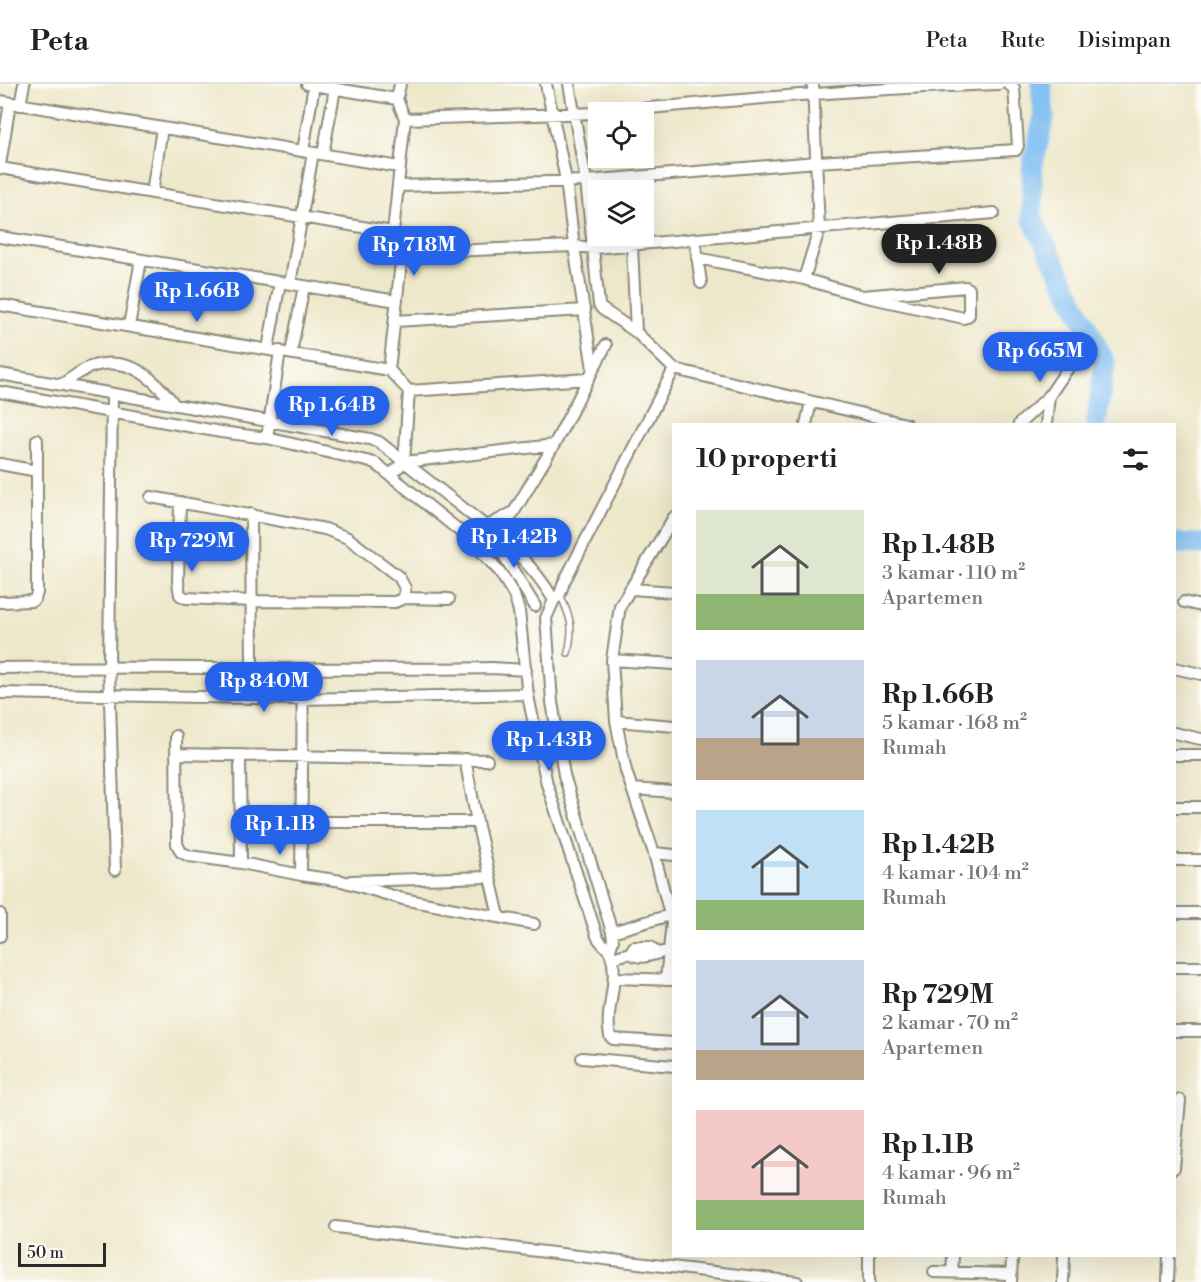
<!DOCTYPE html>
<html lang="id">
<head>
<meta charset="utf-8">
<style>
	:root { --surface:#fff; --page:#f2f2f2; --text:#222; --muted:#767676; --line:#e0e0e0; --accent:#2563eb }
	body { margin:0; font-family:"Libre Bodoni",serif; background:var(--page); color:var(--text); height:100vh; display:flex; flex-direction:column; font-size:22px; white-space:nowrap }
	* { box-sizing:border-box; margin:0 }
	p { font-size:20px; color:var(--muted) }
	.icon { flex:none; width:33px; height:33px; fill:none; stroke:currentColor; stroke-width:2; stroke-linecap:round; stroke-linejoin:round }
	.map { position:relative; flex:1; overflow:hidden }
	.side { position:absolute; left:672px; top:339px; width:504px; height:834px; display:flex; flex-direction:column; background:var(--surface); border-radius:0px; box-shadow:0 6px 24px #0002 }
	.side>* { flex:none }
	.fabs { position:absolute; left:588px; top:18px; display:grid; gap:12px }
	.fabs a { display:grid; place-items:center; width:66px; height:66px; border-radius:0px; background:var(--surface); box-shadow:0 6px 24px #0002; font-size:30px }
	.scale { position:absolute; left:18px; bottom:15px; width:88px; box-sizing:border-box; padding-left:6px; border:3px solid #2b2b2b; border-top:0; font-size:16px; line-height:21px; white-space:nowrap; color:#2b2b2b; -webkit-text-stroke:4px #fdfcf7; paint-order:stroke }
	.price { position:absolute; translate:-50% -51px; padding:0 14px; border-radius:21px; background:var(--accent); color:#fff; font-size:20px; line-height:39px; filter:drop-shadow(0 2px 3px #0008) }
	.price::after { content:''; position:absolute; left:50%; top:36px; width:18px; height:14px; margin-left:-9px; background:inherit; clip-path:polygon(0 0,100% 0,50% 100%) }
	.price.active { background:#222; color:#fff }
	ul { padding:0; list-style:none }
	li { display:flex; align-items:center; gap:18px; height:150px; padding:0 24px }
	li span { display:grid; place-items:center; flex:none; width:168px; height:120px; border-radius:0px; color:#555 }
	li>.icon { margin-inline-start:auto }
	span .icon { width:72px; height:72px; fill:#fffc; stroke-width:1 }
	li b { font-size:26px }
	h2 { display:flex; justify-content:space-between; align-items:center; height:72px; padding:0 24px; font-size:26px }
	header { display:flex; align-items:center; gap:36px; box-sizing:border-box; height:84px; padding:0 30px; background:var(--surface); border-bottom:2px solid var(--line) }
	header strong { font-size:28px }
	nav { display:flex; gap:33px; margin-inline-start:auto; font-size:21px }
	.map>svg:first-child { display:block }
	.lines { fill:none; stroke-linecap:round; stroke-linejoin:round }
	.river { stroke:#7ebdf2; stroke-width:21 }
	.lane-casing { stroke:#8c8a7b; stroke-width:8 }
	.street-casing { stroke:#8c8a7b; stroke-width:14 }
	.lane { stroke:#fff; stroke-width:5 }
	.street { stroke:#fff; stroke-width:10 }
</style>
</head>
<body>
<header>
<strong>Peta</strong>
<nav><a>Peta</a><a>Rute</a><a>Disimpan</a></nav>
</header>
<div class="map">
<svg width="1201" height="1198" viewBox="0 0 1201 1198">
	<rect width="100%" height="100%" fill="#fdfcf7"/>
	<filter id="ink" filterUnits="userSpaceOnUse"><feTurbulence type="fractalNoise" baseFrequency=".0167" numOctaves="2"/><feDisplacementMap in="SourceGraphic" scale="12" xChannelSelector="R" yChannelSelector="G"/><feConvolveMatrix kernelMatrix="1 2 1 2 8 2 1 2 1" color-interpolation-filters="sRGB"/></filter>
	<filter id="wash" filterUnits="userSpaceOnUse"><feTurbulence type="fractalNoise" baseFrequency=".008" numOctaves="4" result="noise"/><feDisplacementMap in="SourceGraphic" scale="24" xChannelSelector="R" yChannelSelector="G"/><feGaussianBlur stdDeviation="1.35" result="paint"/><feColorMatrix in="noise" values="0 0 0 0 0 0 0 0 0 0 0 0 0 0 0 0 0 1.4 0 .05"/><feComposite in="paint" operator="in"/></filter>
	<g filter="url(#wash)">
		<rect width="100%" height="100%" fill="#eee8cb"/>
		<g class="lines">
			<path class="river" d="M1041,0L1044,33L1032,84V134L1105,279L1096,340
				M1174,459L1201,460"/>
		</g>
	</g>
	<g filter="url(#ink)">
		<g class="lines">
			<g class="lane-casing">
				<path id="lane" d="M560,510C571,536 574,540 568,569"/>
			</g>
			<g class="street-casing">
				<path id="street" d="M307,0L397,15
					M400,0L397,15L405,35L393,148L402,169L389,286L409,307L404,378
					M546,0L566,96L574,162L593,285
					M569,0L586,97L599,221L602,225L636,248L674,285L906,340
					M0,17L399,83
					M20,21L24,0
					M606,28C737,16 867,4 999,0
					M405,35L598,29
					M303,67L314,1
					M323,70L335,5
					M0,81L10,19
					M0,84L393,148
					M398,102L586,97L817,78L1016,66L1018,62L1014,4L1008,0
					M152,109L162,44
					M0,153L397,217
					M695,156L701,199
					M632,161L636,248
					M402,169L574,162L594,164L994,129
					M697,174L804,195L862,212L964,234L969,231V205L966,203L862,212
					M804,195L819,146L813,0
					M290,200L313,69
					M0,221L389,286
					M395,237L585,226
					M129,242L141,176
					M268,265L280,198
					M291,269L304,202
					M0,290L370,355L379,358C407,380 435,402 463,424C500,454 529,474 554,516
					M62,300C71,295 80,287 90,283C128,271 152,292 174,320
					M409,307L588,295
					M0,308L221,348L267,354L375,379L471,456L500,488L514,511L519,527L528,612L547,700L597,852C601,861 609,863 611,871C620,898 604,926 610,952L613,955L674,959
					M112,310L109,583L115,786
					M806,340L811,318
					M1019,340L1049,312L1077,271
					M1046,340L1049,312
					M267,354L280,267
					M0,380L37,387
					M391,390L404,378L554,361
					M151,413L325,445L348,454L399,493L405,504L404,514L395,518L251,517L186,514L180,511L178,498L180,418
					M251,430L252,585
					M486,443L512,429
					M490,449L535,522
					M504,455L506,441L554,361L606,261
					M632,505L674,508
					M404,514L449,515
					M0,518L32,517L35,515L37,509V356
					M1184,518L1201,522
					M612,576L674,580
					M0,584C164,582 328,587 492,584L526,586
					M1174,584L1201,590
					M0,609L302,615L528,610
					M616,637L674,642
					M1174,649L1201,655
					M176,652L177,760L181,768L189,772L241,779L301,791L303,585
					M177,670L487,676
					M240,671L241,779
					M1174,671H1201
					M465,675L477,738L499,832
					M632,705L674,708
					M1174,723H1201
					M301,738H477
					M654,769L674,771
					M1174,776H1201
					M301,791L342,797L403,815L534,840
					M351,797L490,793
					M1174,829H1201
					M0,830V852
					M612,848L670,831
					M610,866L613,856L612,848L564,691L552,618L546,534L554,516L560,510L564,498L674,285
					M630,869C642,878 655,868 669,867L672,838L654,769L626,687L616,637L612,576L620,522L674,433
					M612,874L630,869L634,863H650L656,868
					M1174,883H1201
					M614,894L674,896
					M666,896L669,867
					M1174,947H1201
					M582,974L674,982
					M1174,1084L1180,1016
					M336,1143L797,1198
					M934,1188L1011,1190
					M952,1188L953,1172
					M869,1198V1172
					M1011,1198L1012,1172
					M1063,1198L1064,1172
					M1168,1198L1169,1172"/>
			</g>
			<use href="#lane" class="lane"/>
			<use href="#street" class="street"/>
		</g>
	</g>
</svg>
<div class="fabs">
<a><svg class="icon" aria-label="locate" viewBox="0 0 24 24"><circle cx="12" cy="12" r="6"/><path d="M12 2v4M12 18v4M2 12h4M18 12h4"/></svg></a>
<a><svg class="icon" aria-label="layers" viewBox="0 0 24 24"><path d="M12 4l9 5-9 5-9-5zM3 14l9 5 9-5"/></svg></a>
</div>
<div class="scale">50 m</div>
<b class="price active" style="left:939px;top:191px">Rp 1.48B</b>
<b class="price" style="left:414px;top:193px">Rp 718M</b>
<b class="price" style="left:197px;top:239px">Rp 1.66B</b>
<b class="price" style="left:1040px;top:299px">Rp 665M</b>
<b class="price" style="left:332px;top:353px">Rp 1.64B</b>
<b class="price" style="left:514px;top:485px">Rp 1.42B</b>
<b class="price" style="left:192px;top:489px">Rp 729M</b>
<b class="price" style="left:264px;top:629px">Rp 840M</b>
<b class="price" style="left:549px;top:688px">Rp 1.43B</b>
<b class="price" style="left:280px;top:772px">Rp 1.1B</b>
<section class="side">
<h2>10 properti<svg class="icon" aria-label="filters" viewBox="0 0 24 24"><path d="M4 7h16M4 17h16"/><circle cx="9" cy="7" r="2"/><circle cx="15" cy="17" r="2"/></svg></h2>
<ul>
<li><span style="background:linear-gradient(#dfe7d0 70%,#8fb573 0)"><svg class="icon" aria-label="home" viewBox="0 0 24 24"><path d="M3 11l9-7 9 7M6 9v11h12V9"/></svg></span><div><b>Rp 1.48B</b><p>3 kamar · 110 m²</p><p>Apartemen</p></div></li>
<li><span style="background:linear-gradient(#c9d6e8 65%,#b9a48a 0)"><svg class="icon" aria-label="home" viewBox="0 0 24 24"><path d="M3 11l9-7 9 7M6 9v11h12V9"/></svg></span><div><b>Rp 1.66B</b><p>5 kamar · 168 m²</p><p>Rumah</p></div></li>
<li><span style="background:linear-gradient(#bfe0f5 75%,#8fb573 0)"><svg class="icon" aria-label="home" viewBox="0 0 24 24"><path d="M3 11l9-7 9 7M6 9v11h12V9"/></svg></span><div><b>Rp 1.42B</b><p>4 kamar · 104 m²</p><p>Rumah</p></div></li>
<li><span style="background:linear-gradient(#c9d6e8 75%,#b9a48a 0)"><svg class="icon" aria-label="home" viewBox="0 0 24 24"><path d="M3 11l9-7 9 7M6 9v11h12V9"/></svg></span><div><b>Rp 729M</b><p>2 kamar · 70 m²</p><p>Apartemen</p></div></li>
<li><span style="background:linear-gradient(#f6c9c9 75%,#8fb573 0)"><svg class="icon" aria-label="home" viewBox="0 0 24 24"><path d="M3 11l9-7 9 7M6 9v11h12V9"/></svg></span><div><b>Rp 1.1B</b><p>4 kamar · 96 m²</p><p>Rumah</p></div></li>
</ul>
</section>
</div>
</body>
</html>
